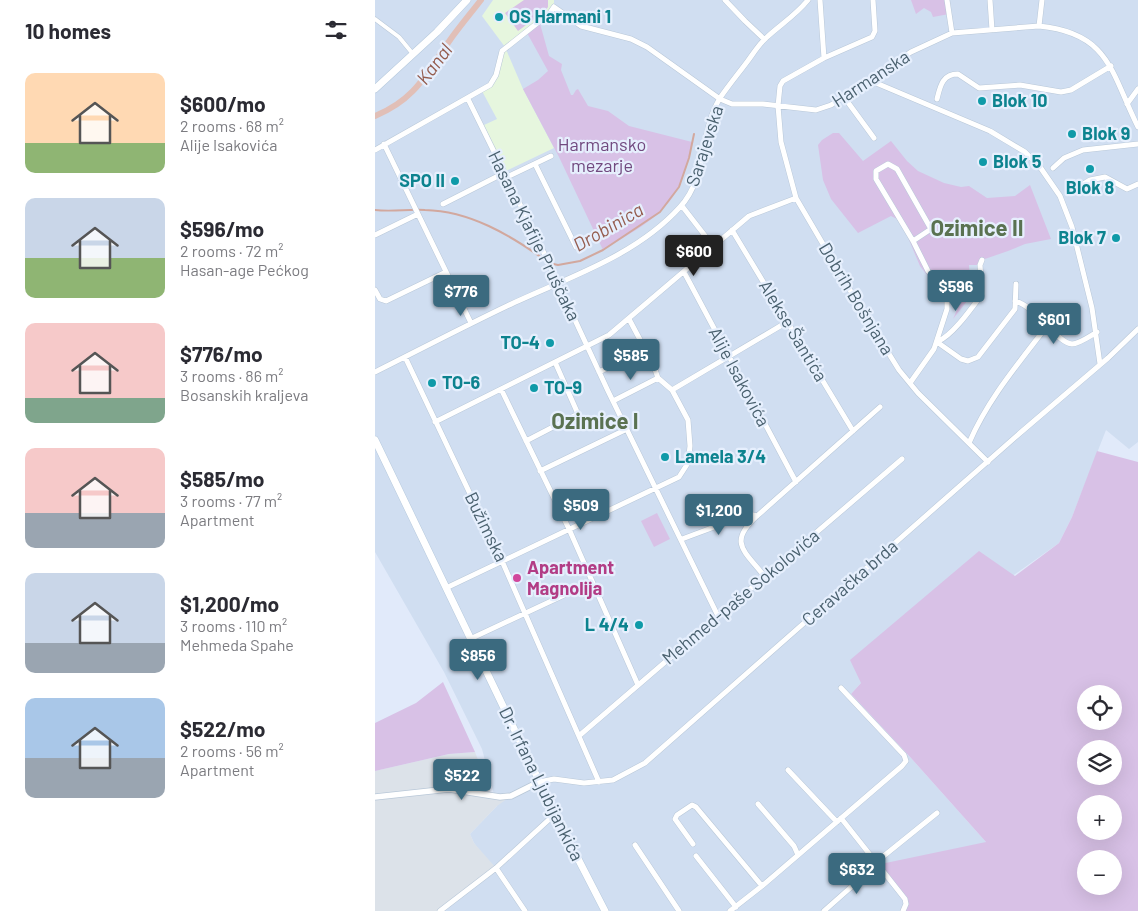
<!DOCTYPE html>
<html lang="en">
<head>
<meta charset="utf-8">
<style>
	:root { --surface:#fff; --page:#f7f7f7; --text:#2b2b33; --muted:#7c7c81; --accent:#3b6a7f }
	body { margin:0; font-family:Barlow,sans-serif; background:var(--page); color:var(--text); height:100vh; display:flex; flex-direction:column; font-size:19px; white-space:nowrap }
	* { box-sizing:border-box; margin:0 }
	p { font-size:16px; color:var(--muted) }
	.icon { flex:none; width:28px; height:28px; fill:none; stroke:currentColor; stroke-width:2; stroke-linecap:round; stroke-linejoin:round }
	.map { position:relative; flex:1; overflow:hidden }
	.side { display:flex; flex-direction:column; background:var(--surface); width:375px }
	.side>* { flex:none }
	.tools { position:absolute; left:702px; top:685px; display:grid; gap:10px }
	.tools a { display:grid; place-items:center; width:45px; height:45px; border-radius:50%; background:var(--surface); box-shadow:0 5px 20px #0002; font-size:25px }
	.price { position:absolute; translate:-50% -42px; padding:0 11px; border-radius:5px; background:var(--accent); color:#fff; font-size:16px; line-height:32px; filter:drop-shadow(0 1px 2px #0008) }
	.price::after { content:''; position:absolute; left:50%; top:30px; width:15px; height:11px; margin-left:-8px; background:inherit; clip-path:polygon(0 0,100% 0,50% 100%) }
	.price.selected { background:#222; color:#fff }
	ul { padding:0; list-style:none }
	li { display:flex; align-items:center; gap:15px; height:125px; padding:0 25px }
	li span { display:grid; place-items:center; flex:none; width:140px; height:100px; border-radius:10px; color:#555 }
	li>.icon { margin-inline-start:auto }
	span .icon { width:60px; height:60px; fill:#fffc; stroke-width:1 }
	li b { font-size:21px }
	h2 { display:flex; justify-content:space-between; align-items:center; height:60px; padding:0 25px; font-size:21px }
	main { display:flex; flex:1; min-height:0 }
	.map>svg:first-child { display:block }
	.residential { fill:#d0def1 }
	.industrial { fill:#dce2e9 }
	.education { fill:#e6f6de }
	.green { fill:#d8c1e6; fill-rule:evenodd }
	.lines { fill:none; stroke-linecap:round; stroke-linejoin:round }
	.stream { stroke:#d2a89e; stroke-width:2 }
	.canal { stroke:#e1bfb7; stroke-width:6 }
	.pedestrian-casing { stroke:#b9c8d8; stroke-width:5 }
	.minor-casing { stroke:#b9c8d8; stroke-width:6 }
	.tertiary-casing { stroke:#b9c8d8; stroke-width:7 }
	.secondary-casing { stroke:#b7cadd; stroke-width:8 }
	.pedestrian { stroke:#fff; stroke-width:4 }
	.minor { stroke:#fff; stroke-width:5 }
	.tertiary { stroke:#fff; stroke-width:5.5 }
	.secondary { stroke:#fff; stroke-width:7 }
	.culture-dot { fill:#0f9aa8; stroke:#e6effd; stroke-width:2 }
	.hotel-dot { fill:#d1479c; stroke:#e6effd; stroke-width:2 }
	.labels { text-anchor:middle; stroke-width:4.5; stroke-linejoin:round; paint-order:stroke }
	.culture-label { font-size:18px; font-weight:bold; fill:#0d838f; stroke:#e6effd; text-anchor:start }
	.street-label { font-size:18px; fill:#4a616f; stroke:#e6effd }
	.park-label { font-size:18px; fill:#71497f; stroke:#e6effd }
	.hotel-label { font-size:18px; font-weight:bold; fill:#b23c85; stroke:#e6effd; text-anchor:start }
	.water-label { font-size:19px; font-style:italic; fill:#955d4f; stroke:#e6effd }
	.district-label { font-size:22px; font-weight:bold; fill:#5a7251; stroke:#e6effd }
</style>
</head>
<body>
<main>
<section class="side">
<h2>10 homes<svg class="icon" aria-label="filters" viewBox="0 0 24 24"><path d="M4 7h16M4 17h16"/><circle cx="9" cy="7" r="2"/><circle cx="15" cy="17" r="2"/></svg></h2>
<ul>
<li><span style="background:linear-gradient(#ffd9b3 70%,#8fb573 0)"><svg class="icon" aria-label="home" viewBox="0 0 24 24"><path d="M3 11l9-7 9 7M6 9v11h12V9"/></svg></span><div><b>$600/mo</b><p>2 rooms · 68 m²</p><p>Alije Isakovića</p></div></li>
<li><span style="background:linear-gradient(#c9d6e8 60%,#8fb573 0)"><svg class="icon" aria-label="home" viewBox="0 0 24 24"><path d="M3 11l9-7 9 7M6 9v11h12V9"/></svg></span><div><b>$596/mo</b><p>2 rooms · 72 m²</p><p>Hasan-age Pećkog</p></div></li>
<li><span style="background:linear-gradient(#f6c9c9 75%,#7fa58c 0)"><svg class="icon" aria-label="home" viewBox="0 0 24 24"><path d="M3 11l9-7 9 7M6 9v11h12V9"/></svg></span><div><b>$776/mo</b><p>3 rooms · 86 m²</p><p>Bosanskih kraljeva</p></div></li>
<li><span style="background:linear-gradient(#f6c9c9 65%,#9aa5b1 0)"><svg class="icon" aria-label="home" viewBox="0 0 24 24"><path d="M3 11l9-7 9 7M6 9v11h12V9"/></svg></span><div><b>$585/mo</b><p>3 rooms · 77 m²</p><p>Apartment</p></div></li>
<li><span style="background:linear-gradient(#c9d6e8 70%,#9aa5b1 0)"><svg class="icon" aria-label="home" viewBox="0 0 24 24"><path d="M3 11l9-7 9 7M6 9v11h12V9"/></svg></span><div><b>$1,200/mo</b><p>3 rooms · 110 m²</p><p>Mehmeda Spahe</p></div></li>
<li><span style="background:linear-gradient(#a9c7e8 60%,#9aa5b1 0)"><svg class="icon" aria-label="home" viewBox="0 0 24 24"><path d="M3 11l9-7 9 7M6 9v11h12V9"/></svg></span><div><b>$522/mo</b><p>2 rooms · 56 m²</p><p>Apartment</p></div></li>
</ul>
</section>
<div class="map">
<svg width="763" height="911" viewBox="0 0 763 911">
	<rect width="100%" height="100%" fill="#e1eafa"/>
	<path class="residential" d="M0,0H763V442L754,449L731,430L697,517L684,543L486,683L476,694L536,758L611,842L541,911H68L120,872L99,843L95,834L122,806L107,749L69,672L0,552Z"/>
	<path class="industrial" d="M100,752L117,796H136L122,806L95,834L99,843L121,868L65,911H0V771L74,754Z"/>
	<path class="education" d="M118,0H179V7L130,47L148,89L179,148L131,171L109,125L122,119L107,91L115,85L130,47L107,16Z"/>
	<path class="green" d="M149,0H173V7L170,11L143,31L130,13Z
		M536,0H572L574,14L558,17L556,12L549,8L541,14Z
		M164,20L174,56L187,64L186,70L196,95H198L201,90L203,89L213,106L233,111L254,126L317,142C314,157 311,172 304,186C290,217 255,233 228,250L184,157L148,89L163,80L173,71L151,31Z
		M458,133H464L488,161L516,141L532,161L543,171L569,183L586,187L594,186L612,198L640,196L655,185L676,239L650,244L633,251L607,260L605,265H594L596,296L578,319L584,305L568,285L551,274L545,266L526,221L516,216L483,233L456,199L448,180L443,145L447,140Z
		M722,451L763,462V911H528L531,904L501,865L611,842L536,758L476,694L486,683L475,660L604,551L640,576L684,543L697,517ZM711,694H739V721H711ZM711,749H739V776H711ZM711,804H739V831H711ZM711,859H739V886H711Z
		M282,513L295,539L279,547L266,521Z
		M68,682L100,752L74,754L0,771V723L41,703Z"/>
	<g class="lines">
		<path class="stream" d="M0,210C17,212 33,209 50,210C95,211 135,235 170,260
			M174,263L183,265L205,261L228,250L285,212L304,187L314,158L319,134"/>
		<path class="canal" d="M0,116C41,99 51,74 75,40C85,26 96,13 106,0"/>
		<g class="pedestrian-casing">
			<path id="pedestrian" d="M0,19L24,37L38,54"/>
		</g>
		<g class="minor-casing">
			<path id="minor" d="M350,0L370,21L389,39
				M445,0L449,58
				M498,0L500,31L497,37L449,58L408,81L405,86L403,106L406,142L421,198L482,302L524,370L543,393L613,462
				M572,0L577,33
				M615,0L617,30
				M667,0L664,26C735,33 736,73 763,127
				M179,7L206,26L256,39L272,47L345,99L357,104H388L441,110L456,105L536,52L577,33L664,26
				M494,80L615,131L650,152L665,167L685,196L697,227L717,308L725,364
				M469,97L499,138
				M93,99L167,249L233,391L343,616
				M562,99C565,87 567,74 583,74L604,88L645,85L686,92L696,90L736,66
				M752,104L763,89
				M9,144L96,323
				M0,150L115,85L121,75L127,51L175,13L179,7
				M160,164L201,247
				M678,168L689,158L708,150L763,144
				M132,177L176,156
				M694,193L715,180L730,177L752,189L763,184
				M68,204L129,173
				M307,206L338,246
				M357,230L478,431
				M0,235L43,214
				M607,260L605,265L607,294C596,309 578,335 562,342L586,359L593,361L603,357L640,309L641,284
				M309,272L421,482
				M0,290L5,299L11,301L71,272
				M640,301C661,306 682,343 697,344C704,344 715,336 722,332
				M254,319L278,364L283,378L297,390
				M30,357L127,561L224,782
				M0,372C44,350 88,327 132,306C191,278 260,257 305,207C333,177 324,132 345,98C353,86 363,74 372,62C378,54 384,44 391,38C405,25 421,15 433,0
				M224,372L270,350
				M535,383L559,349L572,309V297L567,284L553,271L538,241L501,179V171L513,164L522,169L556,229L538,241
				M126,389L194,529L263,685
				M238,401L283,378
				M60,422L234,335L374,216L421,198
				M151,441L203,414L180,362
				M594,443C613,399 643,364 672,326
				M165,471L252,429
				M307,539L374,514L382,516
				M390,577C370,551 352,543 382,516L505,407
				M71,588L304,477L313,463L315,446L313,420L297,390L412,322
				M95,639L217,582
				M205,735L527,459
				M413,770L462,822
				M164,782L179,779L209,783L238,780L270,763L645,433L733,358L763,329
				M383,804L419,846L423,855
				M466,818L530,899L531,904L528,911
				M318,844L300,819L302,815L317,805L321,807L387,886
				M260,845L304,911
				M321,856L361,907
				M500,863L562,813
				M121,868L150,911
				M65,911L121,868L180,814
				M355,911L387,886L527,766L531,761L529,755L466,688
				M449,911L501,865"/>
		</g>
		<g class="tertiary-casing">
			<path id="tertiary" d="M0,797L74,789L125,797L136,796L164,782"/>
		</g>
		<g class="secondary-casing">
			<path id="secondary" d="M0,89L62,32L92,0
				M0,440L180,814L230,911"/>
		</g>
		<use href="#pedestrian" class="pedestrian"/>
		<use href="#minor" class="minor"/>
		<use href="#tertiary" class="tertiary"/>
		<use href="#secondary" class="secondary"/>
	</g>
	<g class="culture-dot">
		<circle cx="124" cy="17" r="5"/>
		<circle cx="607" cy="101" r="5"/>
		<circle cx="697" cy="134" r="5"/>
		<circle cx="608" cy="162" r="5"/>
		<circle cx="715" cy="169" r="5"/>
		<circle cx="80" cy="181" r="5"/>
		<circle cx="741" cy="238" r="5"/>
		<circle cx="175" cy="343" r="5"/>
		<circle cx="57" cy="383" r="5"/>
		<circle cx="159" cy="388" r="5"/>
		<circle cx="290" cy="457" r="5"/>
		<circle cx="264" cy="625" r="5"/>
	</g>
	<circle class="hotel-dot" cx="142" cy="578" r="5"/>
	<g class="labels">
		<g class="culture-label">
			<text x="134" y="23">OS Harmani 1</text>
			<text x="617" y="107">Blok 10</text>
			<text x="707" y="140">Blok 9</text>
			<text x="618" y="168">Blok 5</text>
			<text x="70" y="187" text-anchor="end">SPO II</text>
			<text x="715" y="194" text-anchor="middle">Blok 8</text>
			<text x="731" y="244" text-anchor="end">Blok 7</text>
			<text x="165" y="349" text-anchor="end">TO-4</text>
			<text x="67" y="389">TO-6</text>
			<text x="169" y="394">TO-9</text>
			<text x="300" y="463">Lamela 3/4</text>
			<text x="254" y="631" text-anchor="end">L 4/4</text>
		</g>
		<g class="street-label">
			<text transform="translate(496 79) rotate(-33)" y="6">Harmanska</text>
			<text transform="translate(330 146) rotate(-72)" y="6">Sarajevska</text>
			<text transform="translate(159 236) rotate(64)" y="6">Hasana Kjafije Pruščaka</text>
			<text transform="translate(481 299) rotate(59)" y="6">Dobrih Bošnjana</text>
			<text transform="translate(418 331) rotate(59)" y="6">Alekse Šantića</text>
			<text transform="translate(364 377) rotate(62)" y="6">Alije Isakovića</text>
			<text transform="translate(111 527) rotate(64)" y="6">Bužimska</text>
			<text transform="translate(475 583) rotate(-41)" y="6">Ceravačka brda</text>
			<text transform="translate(366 597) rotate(-40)" y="6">Mehmed-paše Sokolovića</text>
			<text transform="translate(166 784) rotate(64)" y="6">Dr. Irfana Ljubijankića</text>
		</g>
		<g class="park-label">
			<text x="227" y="151">Harmansko<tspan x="227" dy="21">mezarje</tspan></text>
		</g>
		<g class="hotel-label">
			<text x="152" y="574">Apartment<tspan x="152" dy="21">Magnolija</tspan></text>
		</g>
		<g class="water-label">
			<text transform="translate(59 64) rotate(-53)" y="7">Kanal</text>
			<text transform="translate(233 227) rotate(-30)" y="7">Drobinica</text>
		</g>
		<g class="district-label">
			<text x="602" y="236">Ozimice II</text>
			<text x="220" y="429">Ozimice I</text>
		</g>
	</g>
</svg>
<div class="tools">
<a><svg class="icon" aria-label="locate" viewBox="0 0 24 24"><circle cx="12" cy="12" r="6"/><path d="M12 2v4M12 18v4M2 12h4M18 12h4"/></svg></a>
<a><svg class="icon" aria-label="layers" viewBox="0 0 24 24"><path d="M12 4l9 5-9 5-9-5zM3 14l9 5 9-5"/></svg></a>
<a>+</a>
<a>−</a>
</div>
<b class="price selected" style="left:319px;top:277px">$600</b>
<b class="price" style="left:581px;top:312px">$596</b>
<b class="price" style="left:86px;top:317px">$776</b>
<b class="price" style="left:679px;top:345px">$601</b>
<b class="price" style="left:256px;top:381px">$585</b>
<b class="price" style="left:206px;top:531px">$509</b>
<b class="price" style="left:344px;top:536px">$1,200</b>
<b class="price" style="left:103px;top:681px">$856</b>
<b class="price" style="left:87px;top:801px">$522</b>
<b class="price" style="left:482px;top:895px">$632</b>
</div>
</main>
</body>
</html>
